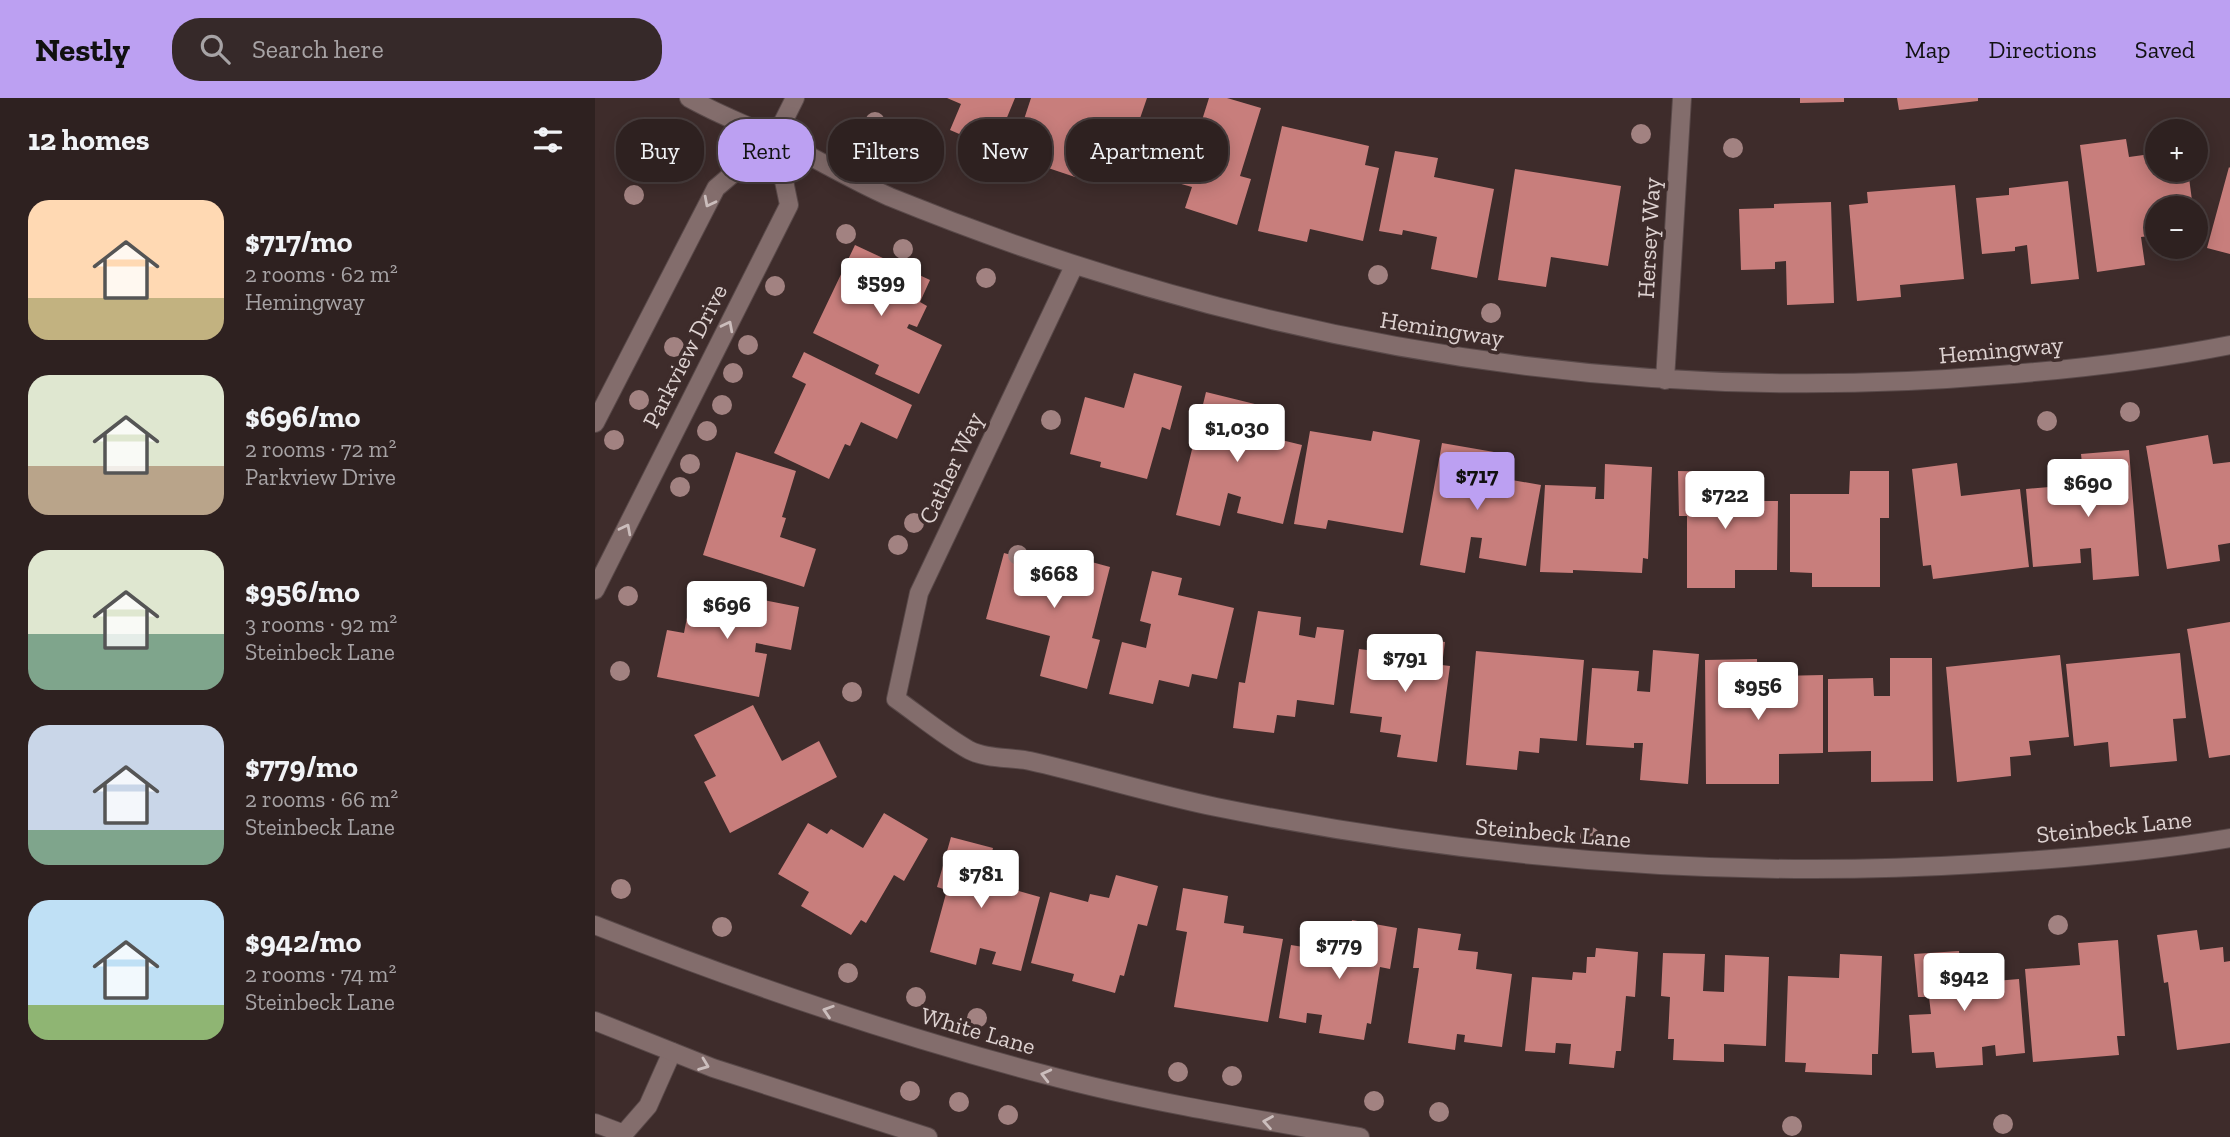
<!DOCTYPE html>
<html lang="en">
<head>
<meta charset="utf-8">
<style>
	:root { --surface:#2e2120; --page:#362929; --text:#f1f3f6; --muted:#a7a3a5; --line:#493e3e; --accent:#bca0f2 }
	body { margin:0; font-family:"Zilla Slab",serif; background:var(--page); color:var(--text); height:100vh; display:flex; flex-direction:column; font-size:26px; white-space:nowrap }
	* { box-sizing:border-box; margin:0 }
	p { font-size:23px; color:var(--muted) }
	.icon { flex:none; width:38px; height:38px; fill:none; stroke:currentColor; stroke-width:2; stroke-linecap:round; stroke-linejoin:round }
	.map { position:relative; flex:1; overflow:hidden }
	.panel { display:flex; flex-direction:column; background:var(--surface); width:595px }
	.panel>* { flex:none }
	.guide { position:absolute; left:21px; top:21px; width:665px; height:63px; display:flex; gap:14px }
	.buttons { position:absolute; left:1550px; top:21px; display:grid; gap:14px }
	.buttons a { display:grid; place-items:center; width:63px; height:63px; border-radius:50%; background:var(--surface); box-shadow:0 4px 18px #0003,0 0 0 2px var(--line); font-size:35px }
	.price { position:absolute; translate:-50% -60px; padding:0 16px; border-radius:7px; background:#fff; color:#222; font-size:23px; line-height:46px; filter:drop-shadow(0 2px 4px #0008) }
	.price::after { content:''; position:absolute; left:50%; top:42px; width:21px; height:16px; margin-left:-10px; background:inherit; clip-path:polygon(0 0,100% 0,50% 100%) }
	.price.active { background:var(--accent); color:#111 }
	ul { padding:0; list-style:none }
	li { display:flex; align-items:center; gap:21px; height:175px; padding:0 28px }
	li span { display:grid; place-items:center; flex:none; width:196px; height:140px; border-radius:21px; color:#555 }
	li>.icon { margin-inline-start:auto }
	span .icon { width:84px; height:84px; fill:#fffc; stroke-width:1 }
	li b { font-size:30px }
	h2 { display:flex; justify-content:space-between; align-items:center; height:84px; padding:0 28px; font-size:30px }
	.chip { padding:0 24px; border-radius:28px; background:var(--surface); box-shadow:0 4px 18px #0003,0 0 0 2px var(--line); font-size:24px; line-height:63px }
	.chip.active { background:var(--accent); color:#111 }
	header { display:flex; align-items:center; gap:42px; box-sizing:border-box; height:98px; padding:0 35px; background:var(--accent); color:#111 }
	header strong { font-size:33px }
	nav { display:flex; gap:38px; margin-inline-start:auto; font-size:24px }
	.search { width:490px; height:63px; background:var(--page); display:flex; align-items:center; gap:18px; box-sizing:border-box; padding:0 24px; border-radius:28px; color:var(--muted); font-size:26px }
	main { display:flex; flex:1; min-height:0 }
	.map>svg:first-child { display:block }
	.building { fill:#c87e7c }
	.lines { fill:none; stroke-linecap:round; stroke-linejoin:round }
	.lane-casing { stroke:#594949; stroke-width:20 }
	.street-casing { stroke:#594949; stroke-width:20 }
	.secondary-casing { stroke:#594949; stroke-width:20 }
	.lane { stroke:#836d6c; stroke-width:18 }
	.street { stroke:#836d6c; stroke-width:18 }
	.secondary { stroke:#836d6c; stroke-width:18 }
	.tree { fill:#a28281 }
	.oneway { stroke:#cbbdbc }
	.labels { text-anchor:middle; stroke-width:7; stroke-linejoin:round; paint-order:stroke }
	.street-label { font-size:24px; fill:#ddd1d0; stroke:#3e2c2b }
</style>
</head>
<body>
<header>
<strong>Nestly</strong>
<div class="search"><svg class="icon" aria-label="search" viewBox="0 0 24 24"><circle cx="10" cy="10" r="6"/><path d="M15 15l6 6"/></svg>Search here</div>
<nav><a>Map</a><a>Directions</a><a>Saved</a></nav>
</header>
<main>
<section class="panel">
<h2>12 homes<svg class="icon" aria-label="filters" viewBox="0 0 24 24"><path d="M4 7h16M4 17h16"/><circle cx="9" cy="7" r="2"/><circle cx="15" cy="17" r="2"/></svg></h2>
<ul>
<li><span style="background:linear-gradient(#ffd9b3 70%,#c2b280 0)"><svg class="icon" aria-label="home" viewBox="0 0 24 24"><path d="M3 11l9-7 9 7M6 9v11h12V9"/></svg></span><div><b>$717/mo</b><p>2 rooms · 62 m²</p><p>Hemingway</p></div></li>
<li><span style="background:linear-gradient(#dfe7d0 65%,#b9a48a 0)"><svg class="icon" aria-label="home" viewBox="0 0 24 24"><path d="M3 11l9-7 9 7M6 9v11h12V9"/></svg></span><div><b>$696/mo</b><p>2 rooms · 72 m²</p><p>Parkview Drive</p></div></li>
<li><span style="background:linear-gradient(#dfe7d0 60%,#7fa58c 0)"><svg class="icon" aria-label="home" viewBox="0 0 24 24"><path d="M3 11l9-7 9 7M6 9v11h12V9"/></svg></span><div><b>$956/mo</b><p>3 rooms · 92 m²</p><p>Steinbeck Lane</p></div></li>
<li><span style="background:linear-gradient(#c9d6e8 75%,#7fa58c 0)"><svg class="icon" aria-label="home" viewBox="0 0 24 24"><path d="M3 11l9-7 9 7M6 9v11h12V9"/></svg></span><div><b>$779/mo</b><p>2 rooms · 66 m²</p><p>Steinbeck Lane</p></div></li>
<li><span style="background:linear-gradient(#bfe0f5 75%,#8fb573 0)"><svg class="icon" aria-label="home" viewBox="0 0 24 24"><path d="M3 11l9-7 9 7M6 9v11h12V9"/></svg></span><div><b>$942/mo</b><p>2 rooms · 74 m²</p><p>Steinbeck Lane</p></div></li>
</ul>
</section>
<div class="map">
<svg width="1635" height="1039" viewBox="0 0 1635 1039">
	<rect width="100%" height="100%" fill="#3e2c2b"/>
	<path class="building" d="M352,0H420L399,51L355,32L366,6Z
		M436,0H552L530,64L490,50L480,79L417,58Z
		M614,0H632L666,10L645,78L656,81L642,127L590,110L597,89L558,78L573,30L602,38Z
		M1205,0H1249V4L1205,5Z
		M1302,0H1383V3L1304,12Z
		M687,28L774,48L770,67L784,70L768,143L715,131L712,144L663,133Z
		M1531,41L1534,59L1563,55V72H1593L1598,110H1563V137L1546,139L1550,167L1502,174L1485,47Z
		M800,53L843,60L839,79L899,91L882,180L836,171L842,139L808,132L807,137L784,133Z
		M1634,69L1635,70V156L1612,150Z
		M920,71L1026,88L1013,168L956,159L951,189L903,182Z
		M1473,83L1484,181L1436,186L1432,147L1420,149V153L1387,156L1381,100L1414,97V90Z
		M1360,87L1369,181L1305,187L1306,199L1262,203L1254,107L1273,105L1272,94Z
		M1236,104L1239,205L1192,207L1191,163L1180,164V171L1146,172L1144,111L1179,110V106Z
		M260,147L335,182L325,204L332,208L322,229L314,226L312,230L347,247L324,296L280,276L284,267L218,235Z
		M209,254L317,307L302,341L266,324L255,348L250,346L234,381L179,355L211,286L197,279Z
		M539,275L587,288L575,332L567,329L552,381L505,369L506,364L475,356L490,299L529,310Z
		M611,294L676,310L670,338L707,347L688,426L642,415L646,399L633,395L625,428L581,417Z
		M715,333L776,343L778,333L825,342L808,435L733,422L731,431L699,426Z
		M1613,337L1618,366L1635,364V445L1623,447L1625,463L1572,471L1551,348Z
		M847,345L899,354L894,378L946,387L931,468L884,460L887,440L876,439L870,475L825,467Z
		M1534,352L1544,478L1498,482L1496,450L1485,451L1486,465L1438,469L1431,391L1489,386L1486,356Z
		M141,354L201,373L187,419L191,420L185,439L221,451L209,489L108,457Z
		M1362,365L1366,398L1425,391L1434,469L1338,481L1336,467L1328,468L1317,371Z
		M1010,366L1057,369L1053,461L1048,460L1047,475L978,472V475L945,474L950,387L1001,389L1000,401H1009Z
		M1083,373L1129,374V390H1146V408L1155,409V403H1183L1182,472H1140V490H1092V418H1084Z
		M1255,373H1294V420H1285V489H1217V475L1195,474V396H1254Z
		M456,453L515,469L497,540L505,542L492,591L445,578L455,538L391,521L409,455L453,467Z
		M557,473L587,480L583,497L639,510L622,581L597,576L594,589L564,582L558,606L514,596L527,544L551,550L556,526L545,523Z
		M98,488L204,509L196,552L161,545L160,554L172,556L164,599L62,579L72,532L89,535Z
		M663,513L706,519L704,537L720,540L722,529L749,532L739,607L702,602L700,619L682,617L679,635L638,630L644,584L650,585Z
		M1635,524V657L1614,660L1592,531Z
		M806,538L850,544L847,567L855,568L842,664L802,659L806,637L785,634L787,619L755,615L764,551L803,556Z
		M1058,552L1104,556L1093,686L1045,682L1048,645H1039V650L991,647L997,570L1044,573L1042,593L1055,594Z
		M881,553L989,562L982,643L945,640L944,655L924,653L922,672L871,667Z
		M1585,555L1591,620L1578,621L1582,663L1515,669L1513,644L1479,648L1471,566Z
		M1465,557L1474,639L1434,643L1436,657L1415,659L1416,678L1362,684L1351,569Z
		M1295,560H1337L1338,683L1276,684V653L1233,654V581L1278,580L1279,598H1295Z
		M1162,561L1163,595H1181V578L1228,577V655L1184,656V686H1111L1110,562Z
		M158,607L187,663L224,643L242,679L135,735L109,684L121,678L99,637Z
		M289,715L333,741L309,783L299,777L271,825L266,822L256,837L206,808L214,794L183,776L213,725L232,736L236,731L268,750Z
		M356,739L398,750L392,774L413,779L410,789L445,799L426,873L397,866L401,854L385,850L381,867L335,854L352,792L342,789Z
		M521,777L563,788L552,828L543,826L529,878L525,877L520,895L477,883L479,876L436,865L455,794L493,804L495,796L514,800Z
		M588,790L633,798L629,825L649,828L648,835L688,841L673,924L579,909L592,834L581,832Z
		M757,822L802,830L795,871L785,869L776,926L772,925L769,942L724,935L727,917L712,915L711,925L684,920L696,847L733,853L734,845L753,849Z
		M823,830L866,836L863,852L883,854L881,871L917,876L907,949L869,944L870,937L862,936L860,952L813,945L824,870H818Z
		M1602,832L1605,852L1628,849L1629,864L1635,863V945L1582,952L1573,884L1569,885L1562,837Z
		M1523,842L1530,938H1522L1524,957L1438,964L1430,871L1485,867L1483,845Z
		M1001,850L1043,854L1040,899L1031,898L1026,953H1021L1019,970L974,966L976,946L961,945L960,955L930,953L937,879L977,882L978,874L991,875L992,859H1000Z
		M1364,853L1366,879L1388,876V884L1424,881L1430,955L1401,958L1400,947L1387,949L1388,967L1341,970L1339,954L1317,955L1314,917L1336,916L1334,899H1323L1319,856Z
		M1068,855L1110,856L1108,893L1129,894L1130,857L1174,859L1171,948L1129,946V964L1078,962L1079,941H1073L1075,899L1066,898Z
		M1245,856L1287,858L1283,956H1277V977L1210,974L1211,965L1190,964L1193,878L1244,880Z"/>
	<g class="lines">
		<g class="lane-casing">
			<path id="lane" d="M0,1025L29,1036
				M26,1039L53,1008L77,954"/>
		</g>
		<g class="street-casing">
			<path id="street" d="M94,0C122,16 152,27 181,41C219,59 256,82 295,99C651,244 1021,310 1405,277C1482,271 1559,262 1635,247
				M479,168L324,495L301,601C325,618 349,638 374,652C391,661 416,659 435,663C497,677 558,696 621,709C873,760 1126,782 1383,766C1467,761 1552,754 1635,740
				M1070,282L1087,0"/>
		</g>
		<g class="secondary-casing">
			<path id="secondary" d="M0,325L121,90L180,40L200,0
				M0,492L194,107L180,40
				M0,827C147,885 295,936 448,976C552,1004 659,1021 765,1039
				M0,923L118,970L333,1039"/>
		</g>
		<use href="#lane" class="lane"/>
		<use href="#street" class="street"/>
		<use href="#secondary" class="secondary"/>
	</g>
	<g class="tree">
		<circle cx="280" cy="24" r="10"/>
		<circle cx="1046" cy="36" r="10"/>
		<circle cx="1138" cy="50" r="10"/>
		<circle cx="38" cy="64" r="10"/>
		<circle cx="39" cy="97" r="10"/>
		<circle cx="251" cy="136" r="10"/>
		<circle cx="308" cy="151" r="10"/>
		<circle cx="783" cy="177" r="10"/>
		<circle cx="391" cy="180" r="10"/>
		<circle cx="180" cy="188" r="10"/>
		<circle cx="896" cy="215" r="10"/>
		<circle cx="153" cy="247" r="10"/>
		<circle cx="79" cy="249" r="10"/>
		<circle cx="138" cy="275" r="10"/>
		<circle cx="44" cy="302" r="10"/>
		<circle cx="127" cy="307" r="10"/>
		<circle cx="1535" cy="314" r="10"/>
		<circle cx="456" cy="322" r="10"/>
		<circle cx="1452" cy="323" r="10"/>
		<circle cx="112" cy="333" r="10"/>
		<circle cx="19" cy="342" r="10"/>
		<circle cx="95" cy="366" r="10"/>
		<circle cx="85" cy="389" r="10"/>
		<circle cx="319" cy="425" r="10"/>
		<circle cx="303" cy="447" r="10"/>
		<circle cx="423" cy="457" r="10"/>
		<circle cx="33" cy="498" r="10"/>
		<circle cx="25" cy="573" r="10"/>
		<circle cx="257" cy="594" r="10"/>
		<circle cx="995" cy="739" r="10"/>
		<circle cx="26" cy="791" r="10"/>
		<circle cx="1463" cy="827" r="10"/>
		<circle cx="127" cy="829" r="10"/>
		<circle cx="253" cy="875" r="10"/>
		<circle cx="321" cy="899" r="10"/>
		<circle cx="382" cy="920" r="10"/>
		<circle cx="583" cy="974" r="10"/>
		<circle cx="637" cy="978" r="10"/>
		<circle cx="315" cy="993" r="10"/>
		<circle cx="779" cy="1003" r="10"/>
		<circle cx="364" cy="1004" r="10"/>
		<circle cx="844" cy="1014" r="10"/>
		<circle cx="413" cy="1017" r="10"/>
		<circle cx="1408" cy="1026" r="10"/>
		<circle cx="1197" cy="1028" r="10"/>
	</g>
	<defs><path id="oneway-chevron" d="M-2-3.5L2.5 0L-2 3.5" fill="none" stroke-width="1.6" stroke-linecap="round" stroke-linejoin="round" transform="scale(1.75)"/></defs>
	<g class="oneway">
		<use href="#oneway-chevron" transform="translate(114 104) rotate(117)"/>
		<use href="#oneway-chevron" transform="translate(133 228) rotate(-63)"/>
		<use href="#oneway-chevron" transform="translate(31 431) rotate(-63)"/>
		<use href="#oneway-chevron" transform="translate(233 913) rotate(-162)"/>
		<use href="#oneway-chevron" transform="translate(109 967) rotate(21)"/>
		<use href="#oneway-chevron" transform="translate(451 977) rotate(-166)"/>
		<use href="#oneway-chevron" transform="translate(673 1024) rotate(-170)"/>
	</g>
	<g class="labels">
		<g class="street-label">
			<text transform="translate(1054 140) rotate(-87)" y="8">Hersey Way</text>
			<text transform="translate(847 231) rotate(9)" y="8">Hemingway</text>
			<text transform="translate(1406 252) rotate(-5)" y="8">Hemingway</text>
			<text transform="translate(90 258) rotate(-63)" y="8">Parkview Drive</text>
			<text transform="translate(356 370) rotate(-65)" y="8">Cather Way</text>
			<text transform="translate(1519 729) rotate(-6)" y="8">Steinbeck Lane</text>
			<text transform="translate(958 735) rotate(5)" y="8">Steinbeck Lane</text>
			<text transform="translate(383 933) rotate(16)" y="8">White Lane</text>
		</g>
	</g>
</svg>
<div class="buttons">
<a>+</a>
<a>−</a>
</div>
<b class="price" style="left:286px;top:220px">$599</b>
<b class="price" style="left:642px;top:366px">$1,030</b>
<b class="price active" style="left:882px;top:414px">$717</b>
<b class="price" style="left:1493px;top:421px">$690</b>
<b class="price" style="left:1130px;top:433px">$722</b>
<b class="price" style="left:459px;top:512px">$668</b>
<b class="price" style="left:132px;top:543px">$696</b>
<b class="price" style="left:810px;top:596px">$791</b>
<b class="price" style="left:1163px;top:624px">$956</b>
<b class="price" style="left:386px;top:812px">$781</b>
<b class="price" style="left:744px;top:883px">$779</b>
<b class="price" style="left:1369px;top:915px">$942</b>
<div class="guide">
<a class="chip">Buy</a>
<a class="chip active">Rent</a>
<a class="chip">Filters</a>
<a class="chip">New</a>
<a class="chip">Apartment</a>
</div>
</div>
</main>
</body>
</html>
